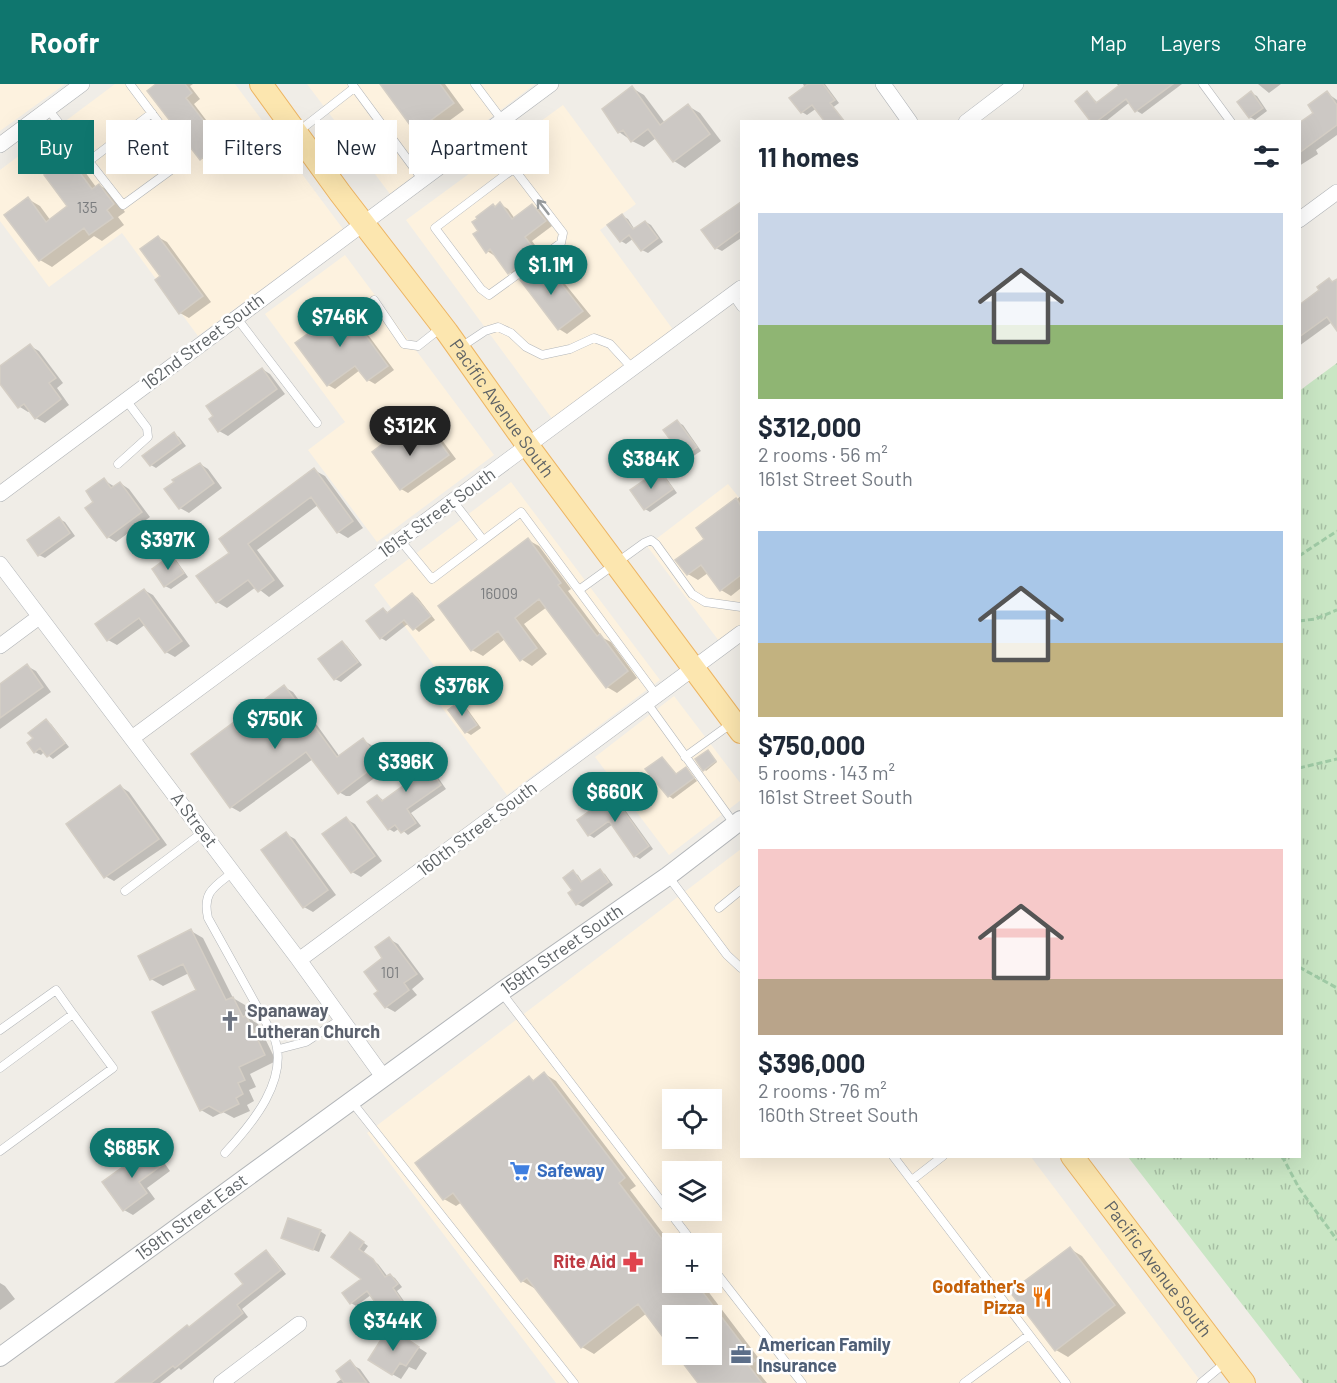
<!DOCTYPE html>
<html lang="en">
<head>
<meta charset="utf-8">
<style>
	:root { --surface:#fff; --page:#f2f2f3; --text:#1f2937; --muted:#747a83; --accent:#0f766e }
	body { margin:0; font-family:Barlow,sans-serif; background:var(--page); color:var(--text); height:100vh; display:flex; flex-direction:column; font-size:22px; white-space:nowrap }
	* { box-sizing:border-box; margin:0 }
	p { font-size:20px; color:var(--muted) }
	.icon { flex:none; width:33px; height:33px; fill:none; stroke:currentColor; stroke-width:2; stroke-linecap:round; stroke-linejoin:round }
	.map { position:relative; flex:1; overflow:hidden }
	.panel { position:absolute; left:740px; top:36px; width:561px; height:1038px; display:flex; flex-direction:column; background:var(--surface); border-radius:0px; box-shadow:0 6px 24px #0002 }
	.panel>* { flex:none }
	.guide { position:absolute; left:18px; top:36px; width:570px; height:54px; display:flex; gap:12px }
	.buttons { position:absolute; left:662px; top:1005px; display:grid; gap:12px }
	.buttons a { display:grid; place-items:center; width:60px; height:60px; border-radius:0px; background:var(--surface); box-shadow:0 6px 24px #0002; font-size:30px }
	.price { position:absolute; translate:-50% -51px; padding:0 14px; border-radius:21px; background:var(--accent); color:#fff; font-size:20px; line-height:39px; filter:drop-shadow(0 2px 3px #0008) }
	.price::after { content:''; position:absolute; left:50%; top:36px; width:18px; height:14px; margin-left:-9px; background:inherit; clip-path:polygon(0 0,100% 0,50% 100%) }
	.price.selected { background:#222; color:#fff }
	ul { padding:0; list-style:none }
	li { display:grid; align-content:center; gap:12px; height:318px; padding:0 18px }
	li span { display:grid; place-items:center; height:186px; border-radius:0px; color:#555 }
	li>.icon { margin-inline-start:auto }
	span .icon { width:108px; height:108px; fill:#fffc; stroke-width:1 }
	li b { font-size:26px }
	h2 { display:flex; justify-content:space-between; align-items:center; height:72px; padding:0 18px; font-size:26px }
	.tag { padding:0 21px; border-radius:0px; background:var(--surface); box-shadow:0 6px 24px #0002; font-size:21px; line-height:54px }
	.tag.selected { background:var(--accent); color:#fff }
	header { display:flex; align-items:center; gap:36px; box-sizing:border-box; height:84px; padding:0 30px; background:var(--accent); color:#fff }
	header strong { font-size:28px }
	nav { display:flex; gap:33px; margin-inline-start:auto; font-size:21px }
	.map>svg:first-child { display:block }
	.commercial { fill:#fdf2df; fill-rule:evenodd }
	.grass { fill:url(#grass-tufts) }
	.shadow { fill:#0003 }
	.building { fill:#ccc8c4; stroke:#d4cec5; stroke-width:1.5 }
	.lines { fill:none; stroke-linecap:round; stroke-linejoin:round }
	.service-casing { stroke:#b2b5b8; stroke-width:9 }
	.minor-casing { stroke:#b2b5b8; stroke-width:16 }
	.tertiary-casing { stroke:#b2b5b8; stroke-width:20 }
	.primary-casing { stroke:#edb563; stroke-width:24 }
	.path { stroke:#9fcaa5; stroke-width:3; stroke-dasharray:6 3; stroke-linecap:butt }
	.service { stroke:#fff; stroke-width:8 }
	.minor { stroke:#fff; stroke-width:15 }
	.tertiary { stroke:#fff; stroke-width:18 }
	.primary { stroke:#fce6af; stroke-width:22 }
	.oneway { stroke:#969a9c }
	.labels { text-anchor:middle; stroke-width:5; stroke-linejoin:round; paint-order:stroke }
	.number-label { font-size:15px; fill:#7a7c7e }
	.street-label { font-size:18px; fill:#5e6366; stroke:#fff }
	.worship-label { font-size:18px; font-weight:bold; fill:#5b616d; stroke:#fff; text-anchor:start }
	.shop-label { font-size:18px; font-weight:bold; fill:#366cbe; stroke:#fff; text-anchor:start }
	.health-label { font-size:18px; font-weight:bold; fill:#be3a42; stroke:#fff; text-anchor:end }
	.food-label { font-size:18px; font-weight:bold; fill:#c56008; stroke:#fff; text-anchor:end }
	.service-label { font-size:18px; font-weight:bold; fill:#4e5e75; stroke:#fff; text-anchor:start }
</style>
</head>
<body>
<header>
<strong>Roofr</strong>
<nav><a>Map</a><a>Layers</a><a>Share</a></nav>
</header>
<div class="map">
<svg width="1337" height="1299" viewBox="0 0 1337 1299">
	<defs>
		<pattern id="grass-tufts" width="24" height="20" patternUnits="userSpaceOnUse" patternTransform="scale(1.5)"><rect width="24" height="20" fill="#c9e6c4"/><path d="M3 7l-1-3M5 7V3M7 7l1-3M15 17l-1-3M17 17v-4M19 17l1-3" fill="none" stroke="#a6bea3"/></pattern>
	</defs>
	<rect width="100%" height="100%" fill="#f0ede7"/>
	<path class="commercial" d="M0,0H65L0,47Z
		M115,0H235L343,145L198,252L122,149L49,203L0,137V86Z
		M307,0H535L390,110Z
		M563,21L636,120L600,146L674,247L553,336L406,136Z
		M345,171L494,371L377,458L308,366L345,338L265,230Z
		M511,398L660,596L507,711L426,602L441,591L374,501Z
		M728,400L741,416V540L719,557L647,462Z
		M674,612L741,700V716L669,771L595,673Z
		M741,765V1072L1031,1073L1202,1299H556L367,1049ZM672,1016H711V1054H672ZM672,1088H711V1126H672ZM672,1160H711V1198H672ZM672,1232H711V1270H672Z"/>
	<path class="grass" d="M1337,279V1299H1303L1128,1073L1299,1072V307Z"/>
	<path class="shadow" d="M158,0H193L190,2L200,15L194,20L228,65L209,79L201,74Z
		M381,0H445L464,26L427,53L416,47Z
		M803,0H825L839,19L824,30L817,24L807,31L802,28L805,4Z
		M1117,0H1182L1142,30L1137,27L1130,18L1105,38H1093L1087,9L1098,19L1119,3Z
		M1258,0H1281L1269,9Z
		M632,4L644,11L665,39L688,22L700,29L721,57L685,84L674,77L656,54L644,63L632,57L619,48Z
		M1251,9L1257,12L1267,27L1255,36L1250,33Z
		M1327,9L1337,16V51L1316,66L1318,70L1299,82V41L1315,29Z
		M68,75L80,81L96,103L99,101L111,108L125,128L118,133L124,141L102,157L94,152L52,183L40,176L28,115L40,122L51,137L70,122Z
		M500,120L508,125L515,135L532,122L540,126L552,142L532,157L544,173L517,193L509,188L496,171L495,172L487,167L480,147L493,122L496,123Z
		M741,120V154L722,167L716,164Z
		M622,132L628,135L635,146L646,138L651,141L663,158L648,169L642,166L634,154L626,160L621,157Z
		M158,153L167,158L211,218L189,234L180,229L162,192Z
		M544,180L553,185L591,232L567,250L559,245Z
		M1329,196L1334,199L1337,197V245L1332,238L1299,262V223L1322,206Z
		M342,221L349,225L394,286L375,300L368,296L360,286L335,305L328,301L323,240Z
		M30,262L39,267L63,299L57,304L69,321L45,339L36,334L30,327L28,328L20,323L0,297V284Z
		M262,285L270,290L285,310L228,352L219,347Z
		M677,338L683,341L701,367L689,375L684,372Z
		M428,344L436,348L456,375L408,409L401,405L394,354L404,362Z
		M174,350L179,353L186,362L156,384L151,381Z
		M200,380L208,385L222,404L189,429L180,424Z
		M314,386L325,392L363,444L348,454L338,448L318,421L257,466L284,502L269,513L256,503L227,524L217,518L231,469Z
		M659,387L664,391L677,409L650,428L645,425Z
		M104,396L115,403L120,399L129,405L150,433L116,458L108,453L95,418Z
		M741,412V504L731,512L721,506L708,489L698,496L688,490L706,455L698,444Z
		M59,435L65,438L75,452L45,474L39,471Z
		M528,456L539,462L571,505L568,507L603,554L611,558L637,594L617,609L607,603L547,523L524,540L547,570L532,582L521,575L505,555L483,572L472,566Z
		M171,473L176,476L188,493L171,505L165,502Z
		M144,506L153,511L190,562L175,573L166,568L146,540L117,561L108,556L97,541Z
		M413,510L418,514L435,536L419,548L409,539L386,557L381,554L383,525L389,529Z
		M342,558L347,562L362,581L341,598L335,595Z
		M27,582L36,587L51,608L0,645V602Z
		M284,603L293,608L340,673L363,656L371,661L388,684L350,712H346L337,707L313,675L240,728L231,723Z
		M460,619L465,622L481,644L471,651L466,648Z
		M46,637L51,640L69,663L53,675L44,668L41,671L35,668V655Z
		M415,665L420,668L446,705L411,729L421,742L408,751L400,744L394,748L389,745L378,712L384,717L413,696Z
		M710,669L717,678L706,687L704,685Z
		M662,674L677,691L686,684L697,697L673,715L669,712Z
		M121,703L129,708L167,761L114,797L105,792Z
		M618,709L623,712L631,722L625,726L653,765L640,775L635,772L613,740L594,754L589,751Z
		M346,735L355,740L382,777L361,793L352,788Z
		M286,750L295,755L336,811L313,828L304,823L263,767Z
		M600,787L605,790L613,801L583,823L577,820L573,788L578,791L583,799Z
		M191,847L203,854L233,914L245,921L253,937L258,940L276,977L250,990L256,1003L249,1006L254,1017L247,1021L250,1027L234,1034L223,1028L213,1033L201,1026L198,907L189,889L163,902L151,895Z
		M389,855L398,860L424,895L412,905L417,911L395,928L386,923L380,907Z
		M545,990L556,997L636,1102L630,1106L672,1161V1198H701L766,1284L759,1289L767,1299H700L711,1270V1232H672V1263L647,1229L594,1270L582,1263L536,1202L534,1204L522,1197L462,1118L456,1122L444,1115L417,1079L530,994L535,997Z
		M149,1065L158,1070L170,1087L147,1104L155,1115L133,1131L124,1126Z
		M320,1147L326,1151L319,1168L283,1154Z
		M356,1153L368,1162L363,1169L378,1180L388,1193L390,1191L395,1194L402,1203L397,1207L408,1223L392,1235L387,1232L371,1211L356,1222L351,1219L364,1195Z
		M1070,1165L1082,1172L1126,1229L1068,1273L1056,1266Z
		M267,1170L273,1174L286,1190L242,1225L248,1233L181,1286L179,1284L160,1299H120L245,1201Z
		M0,1199L5,1202L15,1215L0,1226Z
		M398,1250L427,1269L416,1286L409,1283L401,1295L392,1290Z
		M351,1280L360,1285L370,1299H336L343,1294Z"/>
	<path class="building" d="M156,0H185L192,9L186,14L221,59L200,76L147,7Z
		M380,0H440L454,19L415,48Z
		M808,0H823L835,16L830,19L845,38H825L812,21L801,29L789,14Z
		M1121,0H1173L1135,28L1126,15L1096,38H1091L1075,17L1087,7L1096,19Z
		M632,2L660,41L688,20L710,50L673,78L648,45L631,58L623,46L618,49L602,25Z
		M1251,7L1263,24L1249,34L1237,18Z
		M1327,7L1337,21V41L1299,69V39L1313,29L1308,21Z
		M68,73L92,105L99,100L114,120L107,126L113,134L89,151L84,144L39,177L4,131L28,113L46,138L67,122L44,91Z
		M500,118L512,135L532,120L546,137L525,153L537,169L508,190L490,165L486,169L473,150L478,147L472,138L477,135L476,133L493,120L495,123Z
		M741,118V146L715,165L701,146Z
		M622,130L633,145L645,137L658,154L641,167L629,151L620,158L607,141Z
		M158,152L203,212L179,230L155,196L160,192L140,165Z
		M544,178L583,227L558,246L520,196Z
		M1329,194L1332,198L1337,195V247L1327,233L1299,253V221L1319,206L1317,203Z
		M342,219L388,282L367,297L355,282L327,302L295,259L321,240L318,236Z
		M30,260L56,294L49,299L61,315L35,335L24,320L18,324L0,300V282Z
		M262,284L277,305L218,348L209,335L213,332L206,322Z
		M677,336L697,363L683,373L663,346Z
		M428,342L449,371L400,406L372,368L393,352L401,362Z
		M174,348L181,359L150,382L142,372Z
		M200,379L214,399L179,425L164,405L174,398L172,396Z
		M314,384L353,437L337,449L311,413L248,460L274,496L258,508L248,496L216,519L196,492L229,469L219,455Z
		M659,386L673,405L644,426L630,406Z
		M104,394L111,404L120,398L142,428L107,454L85,424L93,418L86,407Z
		M736,414L741,422V491L720,507L701,481L687,491L675,476L704,455L696,444Z
		M59,433L70,449L38,472L27,456Z
		M528,454L561,499L558,501L597,552L600,550L628,587L606,604L539,515L515,534L537,564L520,577L498,547L471,567L438,522Z
		M171,471L184,489L164,503L152,485Z
		M144,505L182,557L165,569L139,534L107,557L95,540Z
		M412,509L431,532L413,546L404,536L380,555L366,537L383,524L387,529Z
		M342,557L358,578L334,596L318,575Z
		M27,580L43,603L0,634V600Z
		M284,601L337,673L363,654L380,678L338,710L306,668L230,724L191,670Z
		M460,617L477,641L465,649L448,626Z
		M46,635L65,659L47,673L40,664L34,669L27,659L33,654L28,649Z
		M414,663L441,701L407,725L416,739L401,749L395,741L388,746L367,718L377,711L382,717L411,696L397,676Z
		M708,666L716,677L703,687L695,675Z
		M662,673L676,690L686,683L694,694L668,713L645,685Z
		M120,701L159,755L104,794L66,740Z
		M618,707L627,719L621,723L649,762L634,773L609,737L588,752L577,736Z
		M346,733L375,772L351,789L322,750Z
		M286,748L328,806L303,824L261,766Z
		M600,785L609,798L576,821L568,809L572,806L563,794L573,786L581,798Z
		M191,845L226,916L233,913L243,933L246,931L265,971L239,983L245,996L238,999L243,1010L236,1014L239,1020L221,1029L209,1022L200,1027L152,928L196,906L183,880L150,896L138,872Z
		M389,853L417,890L404,899L409,906L385,924L374,910L378,907L364,888L382,874L375,863Z
		M544,988L625,1094L619,1099L672,1168V1198H695L755,1277L749,1282L762,1299H698L676,1270H711V1232H672V1265L638,1220L581,1264L527,1194L521,1198L453,1109L443,1116L415,1079L529,992L533,997Z
		M149,1064L162,1081L139,1098L147,1109L123,1127L102,1098Z
		M288,1134L321,1146L313,1166L281,1154Z
		M350,1148L364,1158L359,1165L373,1175L385,1193L390,1190L398,1200L393,1204L404,1220L386,1233L367,1207L350,1220L342,1209L361,1195L331,1173Z
		M1070,1163L1115,1221L1055,1267L1010,1208Z
		M266,1166L281,1186L237,1221L243,1229L175,1284L173,1282L151,1299H115L187,1241L189,1243L243,1200L235,1190Z
		M389,1243L419,1263L406,1282L400,1279L392,1291L368,1276Z
		M350,1276L367,1299H344L336,1287Z"/>
	<g class="lines">
		<g class="service-casing">
			<path id="service" d="M352,0L422,95
				M475,0L502,36
				M1203,0L1231,38
				M48,25L123,121L186,75L130,0
				M299,47L354,4
				M477,54L505,91L435,144L481,205L489,211L561,159L563,149L514,85L505,91
				M89,77L152,29
				M732,210L741,223
				M374,216L404,260L418,262L442,243
				M236,233L317,339
				M461,263L485,247L498,243L511,249L526,263L542,271L570,265L594,254L610,260L632,284
				M118,380L148,353L147,344L126,316
				M453,417L483,456
				M400,456L432,495L521,428L657,612
				M579,506L644,459L651,456L656,460L692,510L705,518L741,523
				M647,619L735,741
				M685,673L732,639
				M668,792L727,871L741,884
				M125,807L203,748
				M719,824L741,806
				M501,908L694,1160
				M0,946L56,906L73,930
				M279,965L306,958L341,935
				M0,984L73,930L113,984L0,1067
				M352,1018L574,1299
				M225,1069C252,1040 290,995 274,953L208,834C202,808 214,803 233,788
				M893,1072L1066,1299
				M912,1096L943,1072
				M711,1182L802,1299
				M964,1299L1029,1251
				M1201,1299L1226,1278"/>
		</g>
		<g class="minor-casing">
			<path id="minor" d="M883,0L910,38
				M966,38L1016,0
				M0,61L82,0
				M1299,136L1337,108
				M0,410L551,0
				M0,480L299,876L384,994
				M0,562L39,533
				M132,654L741,204
				M299,876L741,549
				M221,1299L299,1240"/>
		</g>
		<g class="tertiary-casing">
			<g id="tertiary">
				<path id="s1" d="M0,1273L501,908L668,792L741,736"/>
			</g>
		</g>
		<g class="primary-casing">
			<g id="primary">
				<path id="s2" d="M261,0L340,109L447,248L528,362L741,648"/>
				<path id="s3" d="M1072,1072L1244,1299"/>
			</g>
		</g>
		<path class="path" d="M1299,472L1337,447
			M1299,537L1315,535L1337,526
			M1299,684L1337,675
			M1299,883L1337,904
			M1282,1072L1299,1104L1337,1156"/>
		<use href="#service" class="service"/>
		<use href="#minor" class="minor"/>
		<use href="#tertiary" class="tertiary"/>
		<use href="#primary" class="primary"/>
	</g>
	<defs><path id="oneway-shaft" d="M-6 0H5M1.5-3L5.5 0L1.5 3" fill="none" stroke-width="1.6" stroke-linecap="round" stroke-linejoin="round" transform="scale(1.5)"/></defs>
	<use class="oneway" href="#oneway-shaft" transform="translate(543 123) rotate(-128)"/>
	<defs>
		<g id="church-bare" transform="scale(1.62)"><path d="M-1.2-6h2.4v3.5h3.3v2.4h-3.3V6h-2.4V-.1h-3.3v-2.4h3.3Z" fill="#6b7280" stroke="#fff" stroke-width="2.5" paint-order="stroke"/></g>
		<g id="supermarket-bare" transform="scale(1.62)"><path d="M-6-5.5h2.5l.6 2H6L4.5 2H-2.5L-4.4-4H-6ZM-1.5 3.2a1.3 1.3 0 1 0 .1 0ZM3 3.2a1.3 1.3 0 1 0 .1 0Z" fill="#3f7fe0" stroke="#fff" stroke-width="2.5" paint-order="stroke"/></g>
		<g id="pharmacy-bare" transform="scale(1.62)"><path d="M-2-6h4v4h4v4h-4v4h-4v-4h-4v-4h4Z" fill="#e0444e" stroke="#fff" stroke-width="2.5" paint-order="stroke"/></g>
		<g id="restaurant-bare" transform="scale(1.62)"><path d="M-5-6h1v4h1v-4h1v4h1v-4h1v5L-1.5 .5V6h-2V.5L-5-1ZM5-6V6H3V1.5H1.5Q1.5-4 5-6Z" fill="#e8710a" stroke="#fff" stroke-width="2.5" paint-order="stroke"/></g>
		<g id="office-bare" transform="scale(1.62)"><path d="M-6-3h4V-5.5h4V-3h4V5H-6ZM-1-4.5V-3h2v-1.5ZM-6 0V1H6V0Z" fill="#5c6f8a" stroke="#fff" stroke-width="2.5" paint-order="stroke"/></g>
	</defs>
	<g fill-rule="evenodd">
		<use href="#church-bare" x="230" y="937"/>
		<use href="#supermarket-bare" x="520" y="1087"/>
		<use href="#pharmacy-bare" x="633" y="1178"/>
		<use href="#restaurant-bare" x="1042" y="1213"/>
		<use href="#office-bare" x="741" y="1271"/>
	</g>
	<g class="labels">
		<g class="number-label">
			<text x="87" y="129">135</text>
			<text x="499" y="515">16009</text>
			<text x="390" y="894">101</text>
		</g>
		<g class="street-label">
			<text transform="translate(203 258) rotate(-37)" y="6">162nd Street South</text>
			<text dy="6" stroke="none"><textPath href="#s2" startOffset="404">Pacific Avenue South</textPath></text>
			<text transform="translate(437 429) rotate(-36)" y="6">161st Street South</text>
			<text transform="translate(194 736) rotate(53)" y="6">A Street</text>
			<text transform="translate(477 745) rotate(-37)" y="6">160th Street South</text>
			<text dy="6" stroke="none"><textPath href="#s1" startOffset="694">159th Street South</textPath></text>
			<text dy="6" stroke="none"><textPath href="#s1" startOffset="237">159th Street East</textPath></text>
			<text dy="6" stroke="none"><textPath href="#s3" startOffset="142">Pacific Avenue South</textPath></text>
		</g>
		<g class="worship-label">
			<text x="247" y="933">Spanaway<tspan x="247" dy="21">Lutheran Church</tspan></text>
		</g>
		<g class="shop-label">
			<text x="537" y="1093">Safeway</text>
		</g>
		<g class="health-label">
			<text x="616" y="1184">Rite Aid</text>
		</g>
		<g class="food-label">
			<text x="1025" y="1209">Godfather's<tspan x="1025" dy="21">Pizza</tspan></text>
		</g>
		<g class="service-label">
			<text x="758" y="1267">American Family<tspan x="758" dy="21">Insurance</tspan></text>
		</g>
	</g>
</svg>
<div class="buttons">
<a><svg class="icon" aria-label="locate" viewBox="0 0 24 24"><circle cx="12" cy="12" r="6"/><path d="M12 2v4M12 18v4M2 12h4M18 12h4"/></svg></a>
<a><svg class="icon" aria-label="layers" viewBox="0 0 24 24"><path d="M12 4l9 5-9 5-9-5zM3 14l9 5 9-5"/></svg></a>
<a>+</a>
<a>−</a>
</div>
<b class="price" style="left:551px;top:212px">$1.1M</b>
<b class="price" style="left:340px;top:264px">$746K</b>
<b class="price selected" style="left:410px;top:373px">$312K</b>
<b class="price" style="left:651px;top:406px">$384K</b>
<b class="price" style="left:168px;top:487px">$397K</b>
<b class="price" style="left:462px;top:633px">$376K</b>
<b class="price" style="left:275px;top:666px">$750K</b>
<b class="price" style="left:406px;top:709px">$396K</b>
<b class="price" style="left:615px;top:739px">$660K</b>
<b class="price" style="left:132px;top:1095px">$685K</b>
<b class="price" style="left:393px;top:1268px">$344K</b>
<div class="guide">
<a class="tag selected">Buy</a>
<a class="tag">Rent</a>
<a class="tag">Filters</a>
<a class="tag">New</a>
<a class="tag">Apartment</a>
</div>
<section class="panel">
<h2>11 homes<svg class="icon" aria-label="filters" viewBox="0 0 24 24"><path d="M4 7h16M4 17h16"/><circle cx="9" cy="7" r="2"/><circle cx="15" cy="17" r="2"/></svg></h2>
<ul>
<li><span style="background:linear-gradient(#c9d6e8 60%,#8fb573 0)"><svg class="icon" aria-label="home" viewBox="0 0 24 24"><path d="M3 11l9-7 9 7M6 9v11h12V9"/></svg></span><div><b>$312,000</b><p>2 rooms · 56 m²</p><p>161st Street South</p></div></li>
<li><span style="background:linear-gradient(#a9c7e8 60%,#c2b280 0)"><svg class="icon" aria-label="home" viewBox="0 0 24 24"><path d="M3 11l9-7 9 7M6 9v11h12V9"/></svg></span><div><b>$750,000</b><p>5 rooms · 143 m²</p><p>161st Street South</p></div></li>
<li><span style="background:linear-gradient(#f6c9c9 70%,#b9a48a 0)"><svg class="icon" aria-label="home" viewBox="0 0 24 24"><path d="M3 11l9-7 9 7M6 9v11h12V9"/></svg></span><div><b>$396,000</b><p>2 rooms · 76 m²</p><p>160th Street South</p></div></li>
</ul>
</section>
</div>
</body>
</html>
